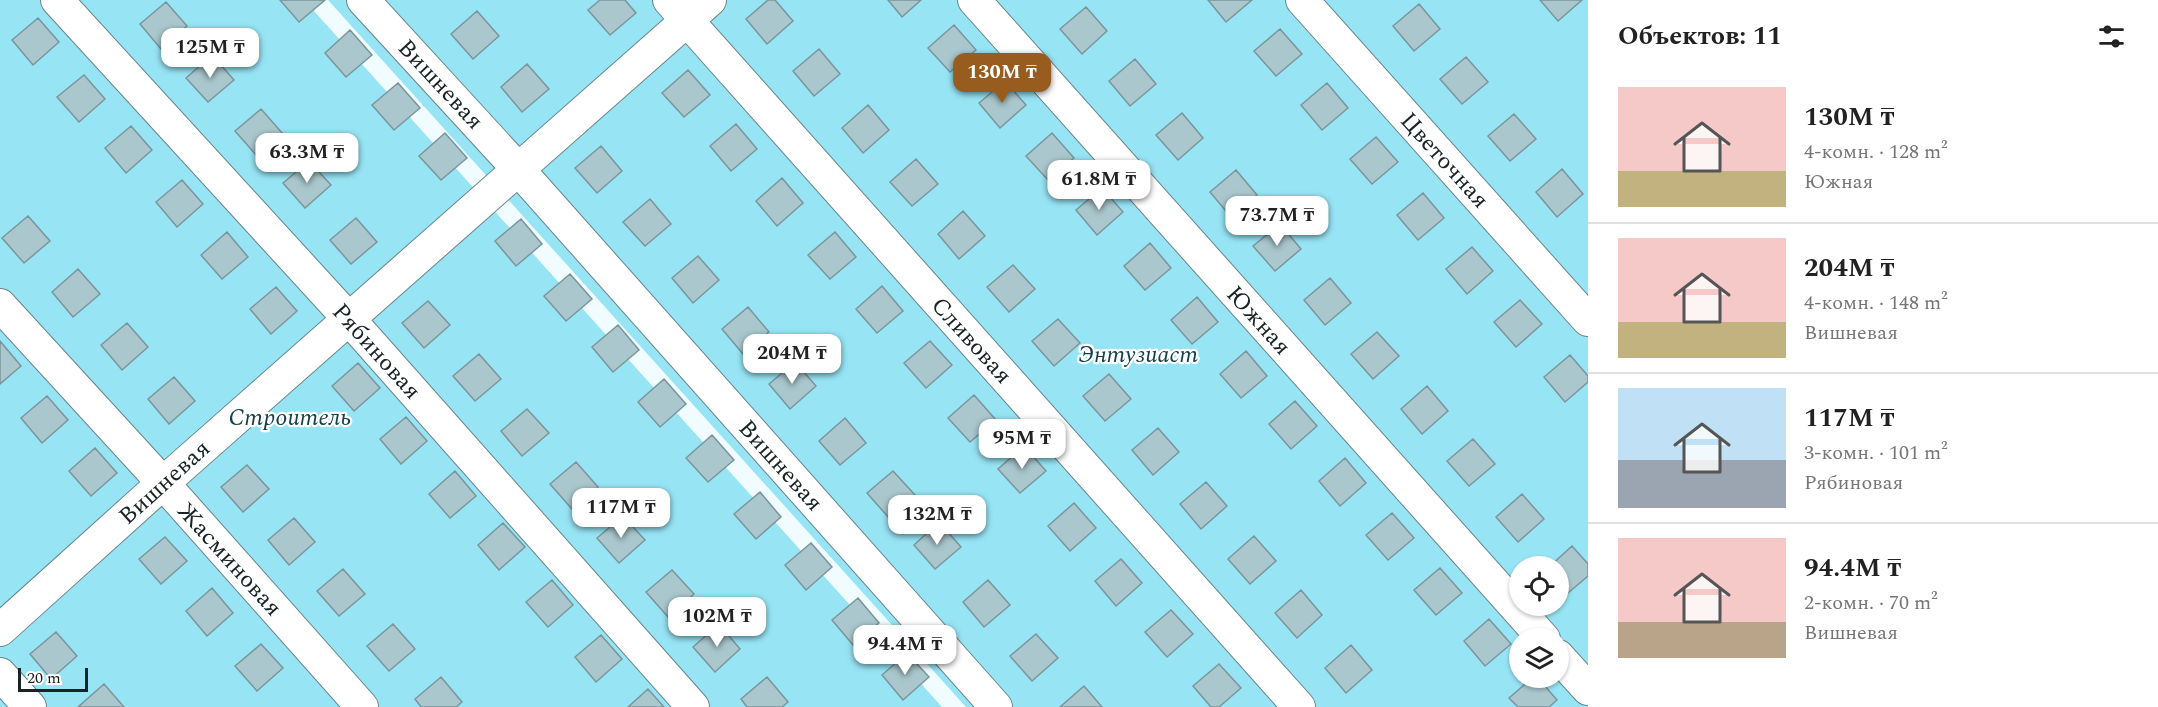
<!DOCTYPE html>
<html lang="ru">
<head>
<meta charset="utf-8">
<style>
	:root { --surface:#fff; --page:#f6f6f6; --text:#222; --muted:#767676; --line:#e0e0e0; --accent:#985d1e }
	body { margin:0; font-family:Spectral,serif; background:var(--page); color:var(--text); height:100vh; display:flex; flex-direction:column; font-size:22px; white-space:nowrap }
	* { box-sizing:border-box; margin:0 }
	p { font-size:20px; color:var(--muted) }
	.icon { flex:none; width:33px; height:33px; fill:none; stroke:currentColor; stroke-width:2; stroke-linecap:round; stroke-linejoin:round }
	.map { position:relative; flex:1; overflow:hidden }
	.details { display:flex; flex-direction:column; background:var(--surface); width:570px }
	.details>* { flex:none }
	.controls { position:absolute; left:1509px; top:556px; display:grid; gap:12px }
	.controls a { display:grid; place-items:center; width:60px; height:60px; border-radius:50%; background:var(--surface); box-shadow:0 2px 4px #0004; font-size:30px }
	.scale { position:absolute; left:18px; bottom:15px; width:70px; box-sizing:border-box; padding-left:6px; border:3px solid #182325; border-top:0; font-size:16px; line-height:21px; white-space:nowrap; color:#182325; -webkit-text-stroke:4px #fff; paint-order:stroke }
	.price { position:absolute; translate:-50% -51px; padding:0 14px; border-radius:12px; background:#fff; color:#222; font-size:20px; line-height:39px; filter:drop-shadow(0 2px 3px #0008) }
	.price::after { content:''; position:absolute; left:50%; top:36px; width:18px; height:14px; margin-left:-9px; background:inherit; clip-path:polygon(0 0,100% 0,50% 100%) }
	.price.on { background:var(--accent); color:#fff }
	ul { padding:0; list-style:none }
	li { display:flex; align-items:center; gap:18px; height:150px; padding:0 30px }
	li+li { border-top:2px solid var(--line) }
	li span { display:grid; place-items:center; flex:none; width:168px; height:120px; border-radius:0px; color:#555 }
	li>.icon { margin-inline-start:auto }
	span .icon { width:72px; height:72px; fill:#fffc; stroke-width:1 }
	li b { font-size:26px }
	h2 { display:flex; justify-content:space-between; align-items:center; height:72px; padding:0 30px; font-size:26px }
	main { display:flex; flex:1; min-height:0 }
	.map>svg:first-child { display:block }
	.green { fill:#97e4f5; fill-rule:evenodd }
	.building { fill:#a9c7cd; stroke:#7a969c; stroke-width:1.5 }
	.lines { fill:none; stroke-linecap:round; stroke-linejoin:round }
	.minor-casing { stroke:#68848a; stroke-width:34 }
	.minor { stroke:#fff; stroke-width:32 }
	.labels { text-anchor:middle; stroke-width:4.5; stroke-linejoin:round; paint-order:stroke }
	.street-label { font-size:24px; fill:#182325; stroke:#fff }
	.park-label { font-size:24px; font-style:italic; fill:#154149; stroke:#fff }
</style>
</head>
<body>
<main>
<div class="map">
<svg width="1588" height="707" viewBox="0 0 1588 707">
	<rect width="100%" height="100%" fill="#f0fcff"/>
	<path class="green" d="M0,0H304L942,707H0Z
		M328,0H1588V707H966ZM1520,567H1558V606H1520ZM1520,639H1558V678H1520Z"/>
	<path class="building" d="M280,0H325L299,22Z
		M600,0H625L636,13L610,35L588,10Z
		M768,0H775L793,21L767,44L746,19Z
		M888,0H921L902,17Z
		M1208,0H1252L1226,22Z
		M1540,0H1582L1558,21Z
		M166,2L187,26L161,49L140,24Z
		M1419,4L1440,29L1414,51L1393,26Z
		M1086,7L1107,31L1082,54L1060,29Z
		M477,11L499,36L473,59L451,34Z
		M38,18L59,42L33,65L12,40Z
		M954,25L976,50L950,72L928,48Z
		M1280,29L1302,54L1276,76L1254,51Z
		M350,30L372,55L346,77L325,53Z
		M819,49L840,74L814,96L793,71Z
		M212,55L234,80L208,102L186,78Z
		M1466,57L1488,82L1462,104L1440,79Z
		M1135,59L1156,84L1130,106L1109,81Z
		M527,64L549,89L522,112L501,87Z
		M688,70L710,95L684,117L662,93Z
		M84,75L105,99L79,122L57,97Z
		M1005,81L1026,105L1000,128L979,103Z
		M398,83L420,108L394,130L372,105Z
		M1327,83L1348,108L1322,130L1301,105Z
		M868,105L889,130L863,153L842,128Z
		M261,109L283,134L257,156L235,131Z
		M1182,113L1203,138L1178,160L1156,135Z
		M1514,114L1536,139L1510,161L1488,136Z
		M736,124L757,149L731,171L710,146Z
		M131,126L152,150L126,173L105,148Z
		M445,133L467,158L441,180L419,156Z
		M1052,133L1074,158L1048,180L1026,156Z
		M1376,137L1398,162L1372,184L1350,159Z
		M601,146L622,171L597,193L575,168Z
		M916,159L938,184L912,206L890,182Z
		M309,161L331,185L305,208L283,183Z
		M1562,169L1583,194L1557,217L1536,192Z
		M1236,170L1257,195L1231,217L1210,192Z
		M782,178L803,203L777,226L756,201Z
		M182,180L203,204L177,227L156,202Z
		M1102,188L1123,212L1097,235L1076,210Z
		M1423,193L1444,218L1418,240L1397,215Z
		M650,199L671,224L645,246L623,222Z
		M963,211L985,236L959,259L938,234Z
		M28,216L50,241L24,263L2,238Z
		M356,218L377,242L351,264L330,240Z
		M521,219L542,244L516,266L495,241Z
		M1280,224L1301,249L1275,271L1253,246Z
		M227,232L248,257L222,279L201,255Z
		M835,232L856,257L830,279L808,255Z
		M1150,243L1171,268L1145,290L1124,266Z
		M1472,247L1493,271L1467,294L1446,269Z
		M698,256L719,280L693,303L672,278Z
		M1013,265L1035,289L1009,312L987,287Z
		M78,269L100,294L73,317L52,292Z
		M570,274L592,299L566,321L544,296Z
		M1330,278L1351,303L1325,325L1304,300Z
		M882,286L903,311L877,333L856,309Z
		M276,287L297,311L271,334L250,309Z
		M1197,297L1218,322L1192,344L1171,320Z
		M1520,300L1542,324L1516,347L1494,322Z
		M428,301L450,325L424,348L402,323Z
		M748,307L769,332L743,354L722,329Z
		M1058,319L1080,343L1054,366L1032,341Z
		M127,323L148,347L122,370L101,345Z
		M618,325L639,350L613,372L592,347Z
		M1377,332L1399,356L1373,379L1351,354Z
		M0,341L21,366L0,384Z
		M930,341L952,365L926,388L904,363Z
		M1246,351L1267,376L1241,398L1220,374Z
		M479,354L501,379L475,401L453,376Z
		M1570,355L1588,376V382L1565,402L1544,377Z
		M795,362L816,386L790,409L769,384Z
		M358,363L380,388L354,411L332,386Z
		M1109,374L1131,399L1105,421L1083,396Z
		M174,377L195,401L169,424L148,399Z
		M664,379L686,404L660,427L638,402Z
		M1427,386L1448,411L1422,434L1401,409Z
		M974,395L996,420L970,442L948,418Z
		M47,396L68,420L42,443L21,418Z
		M1295,401L1317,426L1291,449L1269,424Z
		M527,409L549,433L522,456L501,431Z
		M406,417L427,441L401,464L380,439Z
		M845,418L866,443L840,465L819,441Z
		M1158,428L1179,452L1153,475L1132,450Z
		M712,435L734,460L708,482L686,458Z
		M1473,439L1495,464L1469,486L1447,461Z
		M1024,446L1046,471L1020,493L998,469Z
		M95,448L117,473L91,496L69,471Z
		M1345,458L1366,483L1340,506L1319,481Z
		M576,462L598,487L572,509L550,484Z
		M247,465L269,489L243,512L221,487Z
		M455,471L476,496L450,518L429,494Z
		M893,471L915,495L889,518L867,493Z
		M1206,482L1227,506L1201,529L1180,504Z
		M760,492L781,517L756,539L734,514Z
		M1522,494L1544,519L1518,542L1496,517Z
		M1074,503L1096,528L1070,551L1048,526Z
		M1392,513L1414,538L1388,560L1366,535Z
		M623,516L645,540L619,563L597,538Z
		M294,518L315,542L289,565L268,540Z
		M939,522L961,547L935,569L914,545Z
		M503,523L525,547L499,570L478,545Z
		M1254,536L1276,561L1250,584L1228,559Z
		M165,537L187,561L161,584L139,559Z
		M811,543L832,567L806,590L785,565Z
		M1572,546L1588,564V576L1568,593L1558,583V567H1549Z
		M1121,559L1142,583L1116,606L1095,581Z
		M1440,568L1462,593L1436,615L1414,590Z
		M343,569L365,594L339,616L317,591Z
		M672,570L694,594L668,617L646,592Z
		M552,580L573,605L548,627L526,602Z
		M988,580L1010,605L984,627L963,602Z
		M212,588L233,613L207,636L186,611Z
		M1301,590L1322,615L1297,638L1275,613Z
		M858,598L879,623L853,645L832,620Z
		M1171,610L1193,634L1167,657L1145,632Z
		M1489,619L1511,644L1485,666L1464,641Z
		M393,624L415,649L389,671L367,646Z
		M719,624L740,649L715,672L693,647Z
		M56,632L77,656L51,679L30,654Z
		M1036,634L1058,658L1032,681L1010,656Z
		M601,635L622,659L596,682L575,657Z
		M261,644L283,668L257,691L235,666Z
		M1351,645L1372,670L1346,693L1325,668Z
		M907,653L929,677L903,700L882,675Z
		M1219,664L1241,688L1219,707H1211L1193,686Z
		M441,677L462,702L456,707H421L415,699Z
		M767,677L788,702L782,707H747L741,699Z
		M1532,678H1538L1557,700L1549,707H1518L1509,698Z
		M104,684L124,707H78Z
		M1084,686L1102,707H1060Z
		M648,689L664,707H628Z"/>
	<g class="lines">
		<g class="minor-casing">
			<path id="minor" d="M57,0L349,319L693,707
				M363,0L518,169L996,707
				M669,0L1299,707
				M974,0L1544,639
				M1302,0L1588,320
				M0,305L163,483L362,707
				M0,630L163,483L710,0
				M1558,656L1588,689
				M0,674L30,707"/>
		</g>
		<use href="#minor" class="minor"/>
	</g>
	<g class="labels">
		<g class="street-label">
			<text transform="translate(441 84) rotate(47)" y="8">Вишневая</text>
			<text transform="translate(1445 160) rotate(48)" y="8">Цветочная</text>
			<text transform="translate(1259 320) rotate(48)" y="8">Южная</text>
			<text transform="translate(972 340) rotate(48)" y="8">Сливовая</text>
			<text transform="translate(377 351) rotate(48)" y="8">Рябиновая</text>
			<text transform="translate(781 465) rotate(48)" y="8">Вишневая</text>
			<text transform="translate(164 482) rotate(-42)" y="8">Вишневая</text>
			<text transform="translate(230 559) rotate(48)" y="8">Жасминовая</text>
		</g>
		<g class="park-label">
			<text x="1138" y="362">Энтузиаст</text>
			<text x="290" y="425">Строитель</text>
		</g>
	</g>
</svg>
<div class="controls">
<a><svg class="icon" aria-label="locate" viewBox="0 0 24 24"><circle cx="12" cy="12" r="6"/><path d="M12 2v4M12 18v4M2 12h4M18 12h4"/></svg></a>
<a><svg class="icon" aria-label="layers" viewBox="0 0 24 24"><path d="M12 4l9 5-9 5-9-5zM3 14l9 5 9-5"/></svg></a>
</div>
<div class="scale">20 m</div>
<b class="price" style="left:210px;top:79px">125M ₸</b>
<b class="price on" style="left:1002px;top:104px">130M ₸</b>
<b class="price" style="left:307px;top:184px">63.3M ₸</b>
<b class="price" style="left:1099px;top:211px">61.8M ₸</b>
<b class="price" style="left:1277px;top:247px">73.7M ₸</b>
<b class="price" style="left:792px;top:385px">204M ₸</b>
<b class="price" style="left:1022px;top:470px">95M ₸</b>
<b class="price" style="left:621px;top:539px">117M ₸</b>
<b class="price" style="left:937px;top:546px">132M ₸</b>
<b class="price" style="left:717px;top:648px">102M ₸</b>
<b class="price" style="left:905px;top:676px">94.4M ₸</b>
</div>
<section class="details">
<h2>Объектов: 11<svg class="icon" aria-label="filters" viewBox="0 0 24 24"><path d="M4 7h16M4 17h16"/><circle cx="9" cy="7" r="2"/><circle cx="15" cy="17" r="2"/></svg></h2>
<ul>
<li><span style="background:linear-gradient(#f6c9c9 70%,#c2b280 0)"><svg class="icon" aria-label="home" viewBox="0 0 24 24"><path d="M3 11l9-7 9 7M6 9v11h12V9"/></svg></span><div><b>130M ₸</b><p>4-комн. · 128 m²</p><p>Южная</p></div></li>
<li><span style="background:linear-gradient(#f6c9c9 70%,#c2b280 0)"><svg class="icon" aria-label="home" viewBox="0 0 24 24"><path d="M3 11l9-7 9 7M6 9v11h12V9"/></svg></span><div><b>204M ₸</b><p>4-комн. · 148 m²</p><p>Вишневая</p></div></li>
<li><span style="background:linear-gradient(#bfe0f5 60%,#9aa5b1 0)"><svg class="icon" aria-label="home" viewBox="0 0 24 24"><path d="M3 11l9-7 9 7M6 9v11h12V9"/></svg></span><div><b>117M ₸</b><p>3-комн. · 101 m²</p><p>Рябиновая</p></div></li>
<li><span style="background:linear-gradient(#f6c9c9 70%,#b9a48a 0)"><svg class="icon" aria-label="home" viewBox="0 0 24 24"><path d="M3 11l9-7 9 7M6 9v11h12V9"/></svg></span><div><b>94.4M ₸</b><p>2-комн. · 70 m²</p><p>Вишневая</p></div></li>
</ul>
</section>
</main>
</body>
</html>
